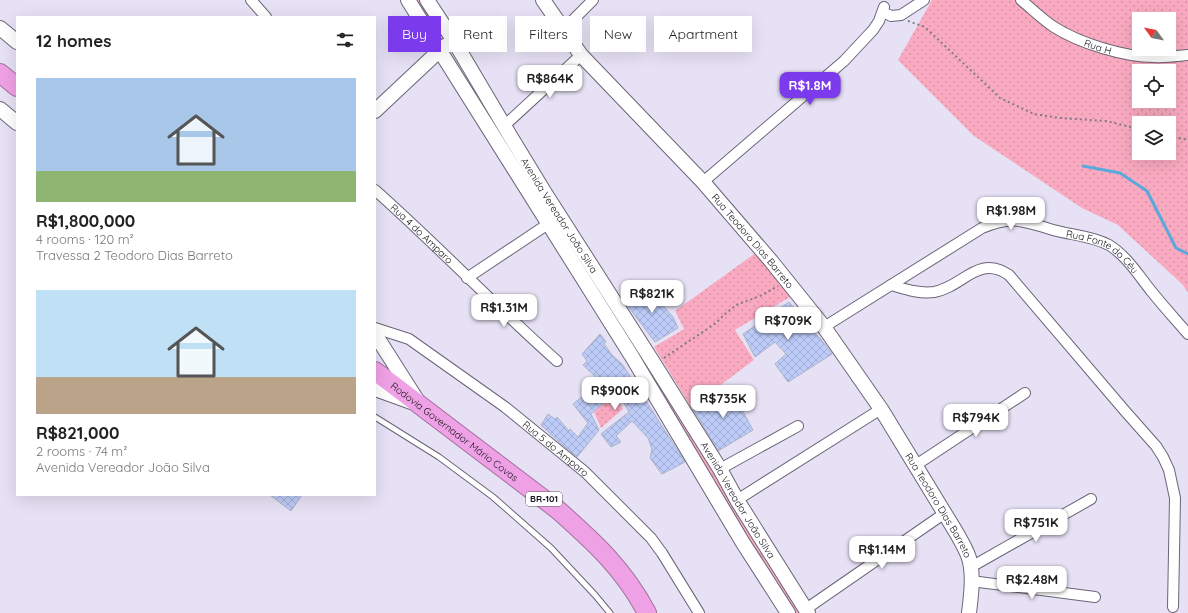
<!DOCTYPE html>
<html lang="en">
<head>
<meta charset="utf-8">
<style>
	:root { --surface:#fff; --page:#f6f6f6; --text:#222; --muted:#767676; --accent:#7c3aed }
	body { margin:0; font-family:Quicksand,sans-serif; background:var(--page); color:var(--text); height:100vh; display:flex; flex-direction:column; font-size:15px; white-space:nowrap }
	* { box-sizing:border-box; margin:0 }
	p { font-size:13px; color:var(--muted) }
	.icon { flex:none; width:22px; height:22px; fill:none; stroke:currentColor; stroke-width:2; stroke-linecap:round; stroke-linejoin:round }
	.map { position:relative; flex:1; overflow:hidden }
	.details { position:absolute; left:16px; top:16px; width:360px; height:480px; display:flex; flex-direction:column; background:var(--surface); border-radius:0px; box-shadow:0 4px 16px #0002 }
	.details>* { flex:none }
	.guide { position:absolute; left:388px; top:16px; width:380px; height:36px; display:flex; gap:8px }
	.needle { width:26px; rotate:303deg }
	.buttons { position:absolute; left:1132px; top:12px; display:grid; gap:8px }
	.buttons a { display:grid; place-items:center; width:44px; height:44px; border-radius:0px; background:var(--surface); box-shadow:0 4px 16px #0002; font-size:20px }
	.price { position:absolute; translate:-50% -34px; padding:0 9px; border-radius:8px; background:#fff; color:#222; font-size:13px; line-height:26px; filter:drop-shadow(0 1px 2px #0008) }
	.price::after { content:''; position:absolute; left:50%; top:24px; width:12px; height:9px; margin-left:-6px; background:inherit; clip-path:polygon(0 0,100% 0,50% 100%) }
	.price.current { background:var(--accent); color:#fff }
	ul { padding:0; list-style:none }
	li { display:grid; align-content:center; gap:8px; height:212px; padding:0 20px }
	li span { display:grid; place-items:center; height:124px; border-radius:0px; color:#555 }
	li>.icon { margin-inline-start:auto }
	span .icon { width:72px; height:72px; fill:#fffc; stroke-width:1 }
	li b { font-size:17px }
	h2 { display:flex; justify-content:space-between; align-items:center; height:48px; padding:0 20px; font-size:17px }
	.tag { padding:0 14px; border-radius:0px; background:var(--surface); box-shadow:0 4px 16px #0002; font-size:14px; line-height:36px }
	.tag.current { background:var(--accent); color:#fff }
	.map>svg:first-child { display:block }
	.grass { fill:url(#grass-dots); fill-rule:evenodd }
	.park { fill:url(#park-tufts) }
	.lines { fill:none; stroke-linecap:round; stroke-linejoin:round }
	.stream { stroke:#5ba8db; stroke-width:3 }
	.building { fill:url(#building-cross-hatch); stroke:#adb3c6 }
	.lane-casing { stroke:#6b6577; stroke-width:7 }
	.street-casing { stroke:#6b6577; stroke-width:12 }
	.secondary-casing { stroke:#6b6577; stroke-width:16 }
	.highway-casing { stroke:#a3709e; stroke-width:20 }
	.path { stroke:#7e7a88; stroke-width:2; stroke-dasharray:2 3; stroke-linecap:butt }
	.lane { stroke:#fff; stroke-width:5 }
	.street { stroke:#fff; stroke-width:10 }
	.secondary { stroke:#fff; stroke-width:14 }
	.highway { stroke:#efa1e5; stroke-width:18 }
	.labels { text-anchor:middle; stroke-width:4; stroke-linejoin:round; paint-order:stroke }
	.shield { fill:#fff; stroke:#5c5a5f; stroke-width:1 }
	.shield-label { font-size:9px; font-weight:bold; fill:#16141b }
	.street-label { font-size:10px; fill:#16141b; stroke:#fff }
</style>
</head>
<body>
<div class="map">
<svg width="1188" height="613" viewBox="0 0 1188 613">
	<defs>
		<pattern id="grass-dots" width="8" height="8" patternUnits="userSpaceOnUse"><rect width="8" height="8" fill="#faaac0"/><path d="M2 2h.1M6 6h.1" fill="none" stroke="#d691a4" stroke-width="1.8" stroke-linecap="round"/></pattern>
		<pattern id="park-tufts" width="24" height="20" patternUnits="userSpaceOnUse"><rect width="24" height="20" fill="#faaac0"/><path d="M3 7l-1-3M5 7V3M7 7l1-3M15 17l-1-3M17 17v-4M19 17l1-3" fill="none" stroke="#d691a4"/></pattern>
		<pattern id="building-cross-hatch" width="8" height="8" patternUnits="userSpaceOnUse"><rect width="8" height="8" fill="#bccbf7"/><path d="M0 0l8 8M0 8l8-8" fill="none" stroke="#a1add3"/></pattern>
	</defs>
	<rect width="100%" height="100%" fill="#e7e1f5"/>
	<path class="grass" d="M932,0H1188V50L1151,56L1188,55V293L1183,285L1118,225L1082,208L974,136L898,60ZM1139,19H1169V49H1139ZM1139,71H1169V101H1139ZM1139,123H1169V153H1139Z
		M757,252L790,297L735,330L754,360L691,407L654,347L684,329L675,311Z
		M615,394L623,409L601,428L594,412Z"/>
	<path class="park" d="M410,0H421L441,32L432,35Z
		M585,261L800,613H792L574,269Z"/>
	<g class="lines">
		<path class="stream" d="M1083,166L1120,173L1147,191L1176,248L1188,254"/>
	</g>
	<path class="building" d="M656,285L658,300L673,317L678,328L655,342L624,301Z
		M789,302L811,328L810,329L820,338L832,354L788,382L775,364L786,354L775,342L755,357L743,334Z
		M600,334L606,342L604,344L612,355L622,364L632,379L685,462L662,474L650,458L652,449L648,438L632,421L616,436L621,442L611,447L601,434L629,412L617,391L591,414L599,430L577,457L559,442L541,425L548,414L555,419L557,417L569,431L570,429L578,437L588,423L573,404L601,382L583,365L587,361L582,354Z
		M729,386L753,430L718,451L693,409Z
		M270,495H302L291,511Z"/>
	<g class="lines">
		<g class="lane-casing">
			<path id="lane" d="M375,417L439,457L493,497L551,548L595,595L610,613"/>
		</g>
		<g class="street-casing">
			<g id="street">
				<path d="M251,0L266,17"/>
				<path id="s1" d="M1021,0C1032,9 1042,19 1054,27C1079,43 1124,57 1154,57C1165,58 1177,56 1188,55"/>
				<path d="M883,12L891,16L901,15L924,0"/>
				<path d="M563,30L593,0"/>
				<path d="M504,126L581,55"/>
				<path d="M703,182L844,61L873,30L879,21L884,7"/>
				<path id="s2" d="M375,190C437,245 495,306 557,361"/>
				<path d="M467,278L548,224"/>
				<path d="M891,285C905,289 919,294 934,292C963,287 978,254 1009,275L1125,411L1156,446L1163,457L1169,470L1175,498L1173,607"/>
				<path id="s3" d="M824,327L982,228C1013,215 1023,221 1053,230C1071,235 1092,236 1109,245C1127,256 1139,276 1152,292C1164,307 1176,320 1188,334"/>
				<path id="s4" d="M375,328L409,339L505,407L585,472L651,538L662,553L699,613"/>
				<path d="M916,465L1025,393"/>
				<path d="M720,469L798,426"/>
				<path d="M737,500L881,409"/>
				<path d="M971,567L1091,499"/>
				<path d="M971,581L1095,597"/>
				<path d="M806,609L945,513"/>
			</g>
		</g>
		<g class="secondary-casing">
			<g id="secondary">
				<path d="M408,0L631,355L743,543L788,613"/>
				<path id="s5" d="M427,0L454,41L509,134L543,190L651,359L720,469L737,500L808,613"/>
				<path id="s6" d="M543,0L581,55L703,182L771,261L824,327L881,409L956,532C961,541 966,549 969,558C974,575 971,596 969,613"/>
				<path d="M0,28L17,42"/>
				<path d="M0,109L17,123"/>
				<path d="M375,111L440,50L447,45"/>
				<path d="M375,334L417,400"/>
				<path d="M375,389L411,402"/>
			</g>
		</g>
		<g class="highway-casing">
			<g id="highway">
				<path d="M0,73L17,87"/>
				<path id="s7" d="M375,371L558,510C594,542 624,569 647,613"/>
			</g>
		</g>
		<path class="path" d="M908,21L925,27L1000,98L1034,114L1060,118L1106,121L1139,129
			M1169,136L1188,140
			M664,358L716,323L724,315L736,305L760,296L778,286"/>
		<use href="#lane" class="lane"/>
		<use href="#street" class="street"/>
		<use href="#secondary" class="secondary"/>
		<use href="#highway" class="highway"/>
	</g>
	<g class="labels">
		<rect class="shield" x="526" y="492" width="36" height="14" rx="3"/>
		<g class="shield-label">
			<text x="544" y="502">BR-101</text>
		</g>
		<g class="street-label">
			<text dy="4" stroke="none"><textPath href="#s1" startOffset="91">Rua H</textPath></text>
			<text dy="4" stroke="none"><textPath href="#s5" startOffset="253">Avenida Vereador João Silva</textPath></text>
			<text dy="4" stroke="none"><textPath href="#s2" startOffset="64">Rua 4 do Amparo</textPath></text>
			<text dy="4" stroke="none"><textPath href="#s6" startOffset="320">Rua Teodoro Dias Barreto</textPath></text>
			<text dy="4" stroke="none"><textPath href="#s3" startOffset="315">Rua Fonte do Céu</textPath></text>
			<text dy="4" stroke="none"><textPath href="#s7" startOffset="100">Rodovia Governador Mário Covas</textPath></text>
			<text dy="4" stroke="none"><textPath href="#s4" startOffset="219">Rua 5 do Amparo</textPath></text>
			<text dy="4" stroke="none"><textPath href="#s5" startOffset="589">Avenida Vereador João Silva</textPath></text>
			<text dy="4" stroke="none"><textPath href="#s6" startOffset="644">Rua Teodoro Dias Barreto</textPath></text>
		</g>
	</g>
</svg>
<div class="buttons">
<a><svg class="needle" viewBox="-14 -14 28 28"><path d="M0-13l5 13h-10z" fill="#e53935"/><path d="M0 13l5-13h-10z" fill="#767676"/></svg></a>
<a><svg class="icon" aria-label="locate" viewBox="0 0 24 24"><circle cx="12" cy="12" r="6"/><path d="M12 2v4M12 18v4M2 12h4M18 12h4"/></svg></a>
<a><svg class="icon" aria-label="layers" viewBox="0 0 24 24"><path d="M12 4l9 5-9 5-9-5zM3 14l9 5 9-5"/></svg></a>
</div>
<b class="price" style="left:550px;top:99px">R$864K</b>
<b class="price current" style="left:810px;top:106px">R$1.8M</b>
<b class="price" style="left:1011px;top:231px">R$1.98M</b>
<b class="price" style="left:652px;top:314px">R$821K</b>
<b class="price" style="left:504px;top:328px">R$1.31M</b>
<b class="price" style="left:788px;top:341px">R$709K</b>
<b class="price" style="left:615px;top:411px">R$900K</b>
<b class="price" style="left:723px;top:419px">R$735K</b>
<b class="price" style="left:976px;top:438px">R$794K</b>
<b class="price" style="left:1036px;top:543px">R$751K</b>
<b class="price" style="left:882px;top:570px">R$1.14M</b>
<b class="price" style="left:1032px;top:600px">R$2.48M</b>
<div class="guide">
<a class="tag current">Buy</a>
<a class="tag">Rent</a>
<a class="tag">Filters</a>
<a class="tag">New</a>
<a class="tag">Apartment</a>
</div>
<section class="details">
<h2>12 homes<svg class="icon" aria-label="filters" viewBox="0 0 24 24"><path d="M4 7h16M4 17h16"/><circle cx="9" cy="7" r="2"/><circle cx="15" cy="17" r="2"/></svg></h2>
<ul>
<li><span style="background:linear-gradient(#a9c7e8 75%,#8fb573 0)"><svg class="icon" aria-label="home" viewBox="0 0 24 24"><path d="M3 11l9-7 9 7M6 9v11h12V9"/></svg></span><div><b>R$1,800,000</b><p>4 rooms · 120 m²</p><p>Travessa 2 Teodoro Dias Barreto</p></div></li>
<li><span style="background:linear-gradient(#bfe0f5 70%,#b9a48a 0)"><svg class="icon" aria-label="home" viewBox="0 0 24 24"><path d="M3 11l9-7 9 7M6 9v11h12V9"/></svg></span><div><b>R$821,000</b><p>2 rooms · 74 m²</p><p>Avenida Vereador João Silva</p></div></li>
</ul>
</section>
</div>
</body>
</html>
